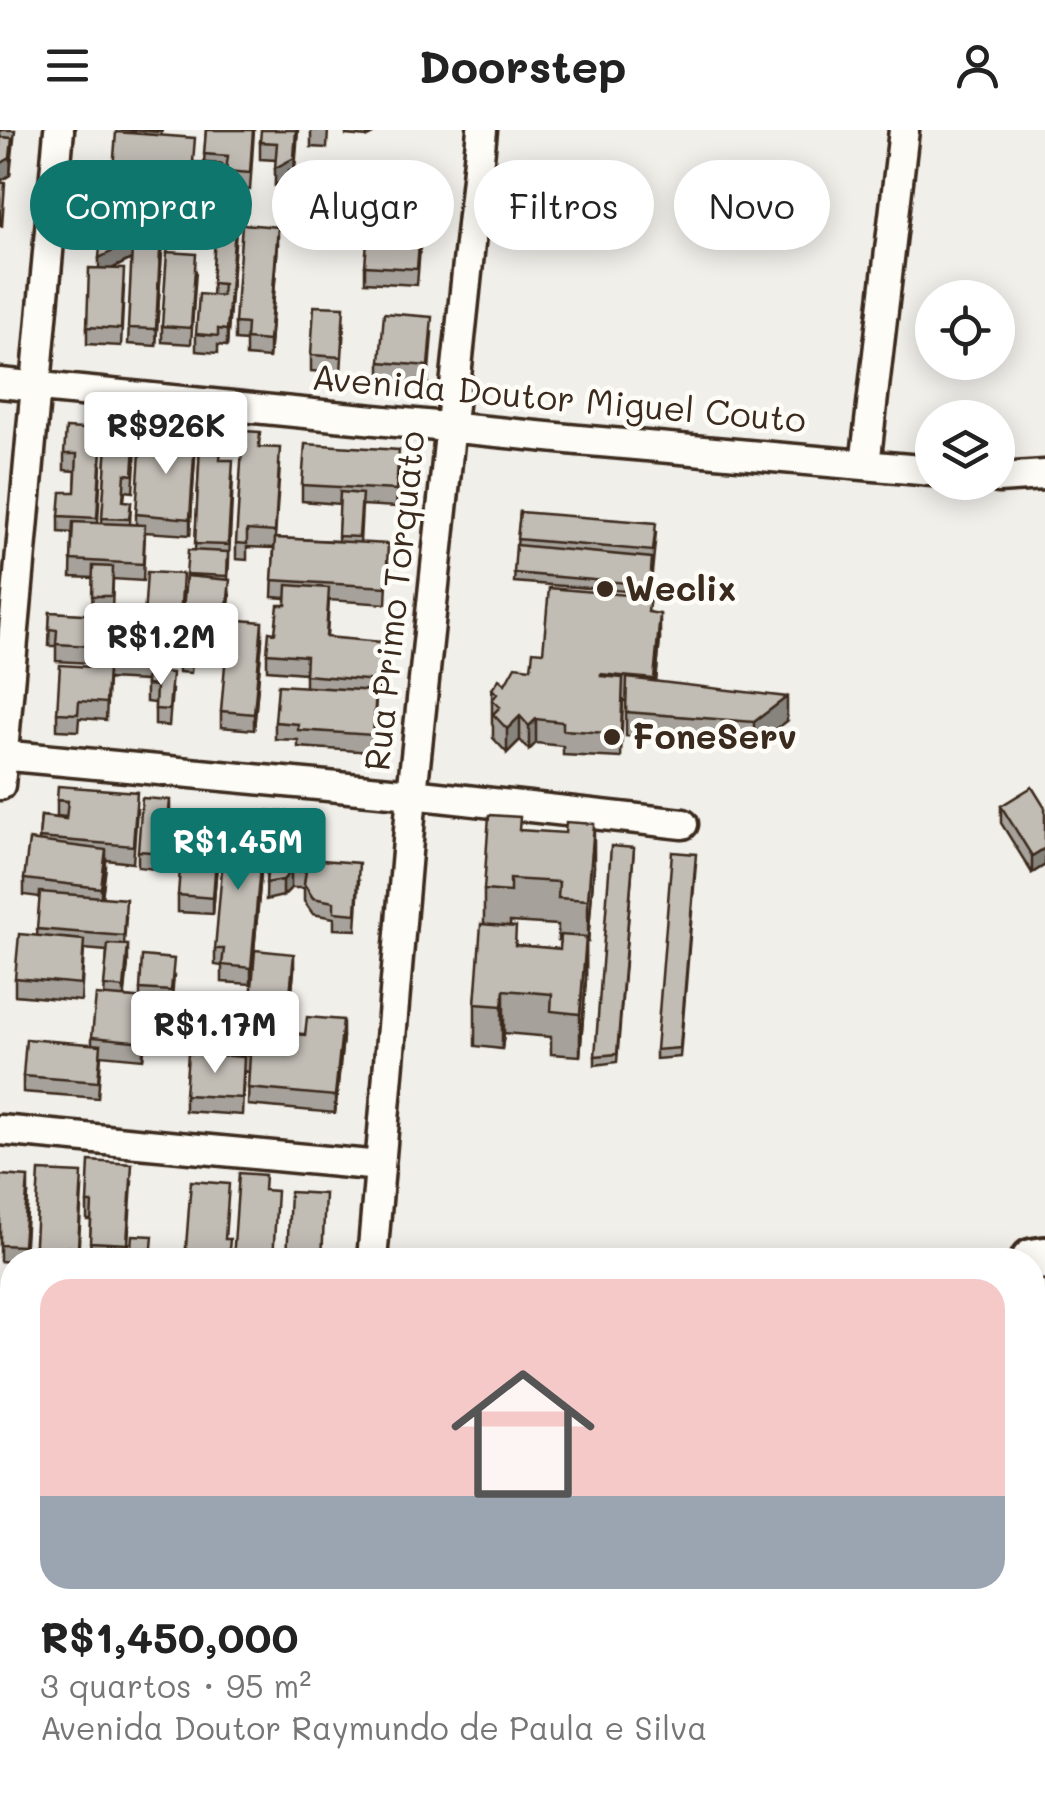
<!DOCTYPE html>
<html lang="pt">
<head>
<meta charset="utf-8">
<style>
	:root { --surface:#fff; --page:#f2f2f2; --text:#222; --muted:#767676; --accent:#0f766e }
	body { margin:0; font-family:Mali,sans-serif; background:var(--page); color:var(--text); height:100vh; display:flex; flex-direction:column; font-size:38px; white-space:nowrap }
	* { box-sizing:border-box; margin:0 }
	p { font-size:32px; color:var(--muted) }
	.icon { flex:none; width:55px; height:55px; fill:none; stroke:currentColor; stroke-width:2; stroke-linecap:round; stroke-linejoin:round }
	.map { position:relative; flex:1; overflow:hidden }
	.details { position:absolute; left:0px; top:1118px; width:1045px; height:552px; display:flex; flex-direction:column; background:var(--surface); border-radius:40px 40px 0 0; box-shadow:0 5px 25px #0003 }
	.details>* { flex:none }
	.banner { position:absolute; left:30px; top:30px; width:985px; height:90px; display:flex; gap:20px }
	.controls { position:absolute; left:915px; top:150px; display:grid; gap:20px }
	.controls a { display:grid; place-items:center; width:100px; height:100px; border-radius:50%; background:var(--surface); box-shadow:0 5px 25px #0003; font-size:50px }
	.price { position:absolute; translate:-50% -85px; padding:0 22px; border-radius:10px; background:#fff; color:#222; font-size:32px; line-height:65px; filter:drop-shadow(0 2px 5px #0008) }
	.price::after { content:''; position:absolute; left:50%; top:60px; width:30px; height:22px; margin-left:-15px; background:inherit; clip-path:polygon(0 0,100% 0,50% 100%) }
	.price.on { background:var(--accent); color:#fff }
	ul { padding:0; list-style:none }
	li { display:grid; align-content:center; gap:20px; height:530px; padding:0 40px }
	li span { display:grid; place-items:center; height:310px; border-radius:30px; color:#555 }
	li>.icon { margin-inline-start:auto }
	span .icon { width:180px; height:180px; fill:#fffc; stroke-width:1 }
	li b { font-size:42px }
	.chip { padding:0 35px; border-radius:45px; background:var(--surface); box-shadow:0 5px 25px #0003; font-size:35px; line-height:90px }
	.chip.on { background:var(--accent); color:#fff }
	header { display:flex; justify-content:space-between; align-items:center; height:130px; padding:0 40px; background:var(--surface); font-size:45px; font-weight:700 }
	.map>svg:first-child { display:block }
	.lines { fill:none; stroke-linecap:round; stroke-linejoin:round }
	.street-casing { stroke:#3b2a1e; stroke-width:35 }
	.secondary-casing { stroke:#3b2a1e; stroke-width:48 }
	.street { stroke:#fdfcf7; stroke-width:28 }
	.secondary { stroke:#fdfcf7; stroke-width:40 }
	.rail-casing { stroke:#3b2a1e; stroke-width:11 }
	.rail { stroke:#fdfcf7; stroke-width:8; stroke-dasharray:22; stroke-linecap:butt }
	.wall { fill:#a6a29b; stroke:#3b2a1e; stroke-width:2.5; fill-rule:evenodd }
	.shaded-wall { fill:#87847e; stroke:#3b2a1e; stroke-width:2.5 }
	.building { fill:#c1bcb4; stroke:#3b2a1e; stroke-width:2.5 }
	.poi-dot { fill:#3b2a1e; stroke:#fdfcf7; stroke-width:4 }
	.labels { text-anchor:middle; stroke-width:9; stroke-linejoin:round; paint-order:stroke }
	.street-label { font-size:35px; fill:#3b2a1e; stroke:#fdfcf7 }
	.poi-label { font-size:35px; font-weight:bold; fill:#3b2a1e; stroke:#fdfcf7; text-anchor:start }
</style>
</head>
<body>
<header><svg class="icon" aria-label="menu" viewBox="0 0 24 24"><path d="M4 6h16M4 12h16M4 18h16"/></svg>Doorstep<svg class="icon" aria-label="person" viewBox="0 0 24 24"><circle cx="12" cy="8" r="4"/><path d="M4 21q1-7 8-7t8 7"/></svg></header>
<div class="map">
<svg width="1045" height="1669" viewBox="0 0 1045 1669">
	<rect width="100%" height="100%" fill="#f1efea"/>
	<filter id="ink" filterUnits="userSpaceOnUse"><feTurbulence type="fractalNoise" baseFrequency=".01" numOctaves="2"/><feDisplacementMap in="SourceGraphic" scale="20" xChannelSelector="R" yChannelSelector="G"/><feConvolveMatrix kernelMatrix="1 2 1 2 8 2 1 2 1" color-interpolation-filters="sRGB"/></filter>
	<g filter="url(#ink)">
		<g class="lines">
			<g class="street-casing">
				<path id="street" d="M0,253L578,310L932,341
					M865,335L904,0
					M998,348L1045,345
					M0,625L412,664L683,694
					M0,655L59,0
					M0,1000L380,1036
					M372,1130L412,664L482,0
					M1032,1477L1045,1472
					M529,1658L531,1669"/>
			</g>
			<g class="secondary-casing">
				<path id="secondary" d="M1032,1130L1045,1128
					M1032,1174L1045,1172
					M0,1396L12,1421
					M12,1459L10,1470L12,1493
					M0,1573L12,1569"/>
			</g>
			<use href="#street" class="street"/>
			<use href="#secondary" class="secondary"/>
			<g class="rail-casing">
				<path id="rail" d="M1032,1309L1045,1306
					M74,1669L97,1658"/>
			</g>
			<use href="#rail" class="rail"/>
		</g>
		<path class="wall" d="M0,0H15L10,45L0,51Z
			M121,0H162L161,5L194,32L204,33L206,0H254L250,60L238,59L227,216L218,215V223L196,221V204L212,166L217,81H211V64L113,57V40L135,3V1ZM222,42L226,43V52H222ZM227,58L238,59L227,64Z
			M298,0L295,41L337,60L333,104L286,101L288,48L275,55L276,30L260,29V12Z
			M311,0H328L327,18L311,17Z
			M346,0H380L367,7L346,5Z
			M163,103L156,216L128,214L132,129L112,139L124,156L121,216L87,214V197L99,138Z
			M278,113L269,228L246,226V211L235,210V193Z
			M420,118L417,155L365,152V136Z
			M196,140L191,214L162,212V196Z
			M344,194L341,243L311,241V225Z
			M432,203L428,253L380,249V232Z
			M108,299L136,317L133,362L125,361L124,371L131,372L130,394L136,395V384L195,326L190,405L145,402L143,451L113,449L112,483L92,482L93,448L71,447L72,403L59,402V386L75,362L76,341L64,340V324L102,317L98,393H102Z
			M200,315L221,330L233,347L228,450L230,467L226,503L195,500L191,543L179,542V526L186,444L195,420Z
			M260,317L280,335L275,408L338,411L340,374L302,371V355L399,337L396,377L362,375L360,413L388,431L386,474L329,470L327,507L381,529L378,568H376L373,622L298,617V610L275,609V592L305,557V543L267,540V523L286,475V468L272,467L274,418L247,417V430L236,429V413Z
			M520,382L656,402L650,463L514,452Z
			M183,461L180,506L151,504L150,521H158V542L172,560L169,596L155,595V573L146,572V551L108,549L106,590L79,588L78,601L57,600V583L102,538V520L92,519L91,533L56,531V516H49L50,482L144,488Z
			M650,482L660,508L656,552L787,591L754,616L626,606V571L623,570L621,628L563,625V616L536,613L529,620L520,610L507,623L493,608V596L492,594V559L505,554L531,538L543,522Z
			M262,509L254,600L221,597V581Z
			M57,670L137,679L133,733L106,730L102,767L126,786L124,815L128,832L124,867L140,869V859L174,846L171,878L147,876L143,929L101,925L98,968L23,962V946L92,914V907L104,866L107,821L84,819L81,871L15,865V848L37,806L40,767L24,765V749L39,711L41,686L66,689L67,687L57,686Z
			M1001,676L1045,678V735L1032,743L1001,693Z
			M268,681L298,682L297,729L359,750L356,800L334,799V788L313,784L304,771V758H291L283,766L266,770Z
			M170,687L165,740L138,737V721Z
			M248,699L262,732L251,854L222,852V836L215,835V819Z
			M520,700L594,736L588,812H586V849L580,926L551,924V907L504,903L502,919L475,916V874L484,795V760ZM510,792L558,795V810L561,811L560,819L516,815L510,797Z
			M219,707L213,784L178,782V765Z
			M634,718L617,932L595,935V926Z
			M696,733L680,927L656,929V920Z
			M294,840L289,891L251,887L250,900L343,907L335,983L248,975L249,942L244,941L242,985L185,981V965L216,925L221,868L251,871Z
			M0,1045L28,1064L24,1130H12V1132L0,1131Z
			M132,1051L127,1130L90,1128L91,1090H87V1073Z
			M82,1060L78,1130H34Z
			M0,1156L12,1157V1209L0,1208Z
			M0,1225L12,1227L7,1325L0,1324Z"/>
		<path class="shaded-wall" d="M296,0L294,45L275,55V38Z
			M367,0H380L367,7Z
			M12,8L10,45L0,51V34Z
			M238,59V75L227,216V200Z
			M163,87V103L156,216L161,114L99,145V128Z
			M278,97V113L269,228V211Z
			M195,310V326L190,405V389Z
			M660,484V508L654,573V549Z
			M262,492V509L254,600V584Z
			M787,567V591L754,616V592Z
			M520,586V610L507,623V599Z
			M536,589V613L529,620V596Z
			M170,670V687L165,740V723Z
			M219,690V707L213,784V768Z
			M594,694V736L588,812V770Z
			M262,715V732L251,854V838Z
			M1045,718V735L1032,743V726Z
			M106,720V737L101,775V758Z
			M291,741V758L283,766V750Z
			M586,807V849L580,926V884Z
			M128,815V832L124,874V858Z
			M294,824V840L289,891V874Z
			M504,860V903L502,919V876Z
			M147,869V886L143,929V912Z
			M343,890V907L335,983V966Z
			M28,1047V1064L23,1130V1116Z
			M12,1248V1264L7,1325V1308Z"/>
		<path class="building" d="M135,0H160V2Z
			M206,0H253L250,43L226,41L228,26L204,24Z
			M261,0H296L294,28L275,38L277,13L260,12Z
			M116,2L195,8L193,32L222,34V48L113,40Z
			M0,7L12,8L10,28L0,34Z
			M289,40L337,44L333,87L286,84Z
			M211,51L227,52V64L238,59L227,200L218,199V206L196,204L199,164L222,166L223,154L212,153L217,76L226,77L227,64H211Z
			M0,52L5,53L2,96H0Z
			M103,81L163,87L162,97L99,128Z
			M242,94L278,97L269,211L246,209L247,194L235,193Z
			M368,98L420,101L417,139L365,136Z
			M161,102L156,199L128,198L132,118Z
			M167,122L196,124L191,198L162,196Z
			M89,138L124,139L121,199L87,197Z
			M314,176L344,177L341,227L311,225Z
			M384,183L432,187L428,236L380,232Z
			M66,298L102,300L97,388L59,386L61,362H75L77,324H64Z
			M108,299L136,301L133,345L125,344L123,371L131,372L129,389L102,388Z
			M243,301L260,302L259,317L280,318L275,402L247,400V414L236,413Z
			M141,306L195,310L190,389L136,384Z
			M305,314L399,320L396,360L302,355Z
			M200,315L221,317L220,330H233L228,415L195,414Z
			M340,362L362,364L359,407L338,406Z
			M520,382L656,393L653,421L517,409Z
			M73,392L145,395L143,434L71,430Z
			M275,408L388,414L386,457L272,450Z
			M516,415L652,428L650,455L514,443Z
			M188,420L228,422L227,446L186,444Z
			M93,436L113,437L112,466H92Z
			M147,442L183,444L180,489L151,488L150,510H139L138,520L158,521L157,535L102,532L103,503L92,502L91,516L56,514L57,500L49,499L50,482L144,488Z
			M186,446L230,450L226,486L195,483L191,527L179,526Z
			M287,455L329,458L326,507L381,512L378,551L305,545L306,526L267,523L269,502L275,503L278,475H286Z
			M549,458L650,467L648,482L660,484L654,549L601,544V546L623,548L621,604L563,600V592L536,589L529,596L520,586L507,599L493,584L500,577L492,570L497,564L492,559L499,549L505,554L515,536L531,538L533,521L543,522Z
			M229,489L262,492L254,584L221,581Z
			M60,535L108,538L106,573L79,571L78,584L57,583Z
			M147,541L172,543L169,580L155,579L156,556L146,555Z
			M627,548L787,567L754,592L626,582Z
			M278,555L376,561L373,605L298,600V594L275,592Z
			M58,656L137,662L133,716L39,708L41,686L66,689L68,671L57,670Z
			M1032,657L1045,678V718L1032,726L1001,676Z
			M142,668L170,670L165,723L138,721Z
			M268,681L298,682L297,720L267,719Z
			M227,683L248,685L247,699L256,700L254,715H262L251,838L222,835L224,819H215Z
			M489,685L520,687L519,700L565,703L566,692L594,694L588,770L558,768L559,752L510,749V762L484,760Z
			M184,687L219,690L213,768L178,765Z
			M29,710L106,720L101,758L24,749Z
			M611,716L634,718L617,924L595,926Z
			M672,722L696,724L680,918L656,920Z
			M269,726L359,733L356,784L334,782V772L313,768L304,754L306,741H291L283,750L266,753Z
			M40,762L126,769L124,806L37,799Z
			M481,794L516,797L515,815L560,819L561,805L586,807L580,884L551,881L552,864L504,860L502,876L475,874Z
			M19,804L84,810L81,854L15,848Z
			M108,814L128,815L124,858L104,856Z
			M255,820L294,824L289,874L251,871L248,900L305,905L307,887L343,890L335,966L248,958L250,925L216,922L221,868L251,871Z
			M142,826L174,829L171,861L140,859Z
			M96,865L147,869L143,912L92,907Z
			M26,909L101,915L98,952L23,946Z
			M188,923L244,927L242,968L185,965Z
			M89,1031L132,1034L127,1114L90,1112L92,1073H87Z
			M39,1041L82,1043L78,1118L68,1117V1130H34Z
			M239,1043L265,1045L264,1060L277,1061L273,1130H233Z
			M0,1045L28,1047L23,1116L0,1115Z
			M191,1051L229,1054L225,1109H230L228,1130H185Z
			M290,1062L325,1064L322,1130H287Z
			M132,1105L153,1106L151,1129L164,1130H130Z
			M0,1156L12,1157V1170L0,1169Z
			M0,1175L12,1176V1193L0,1191Z
			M0,1225L12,1227V1248L7,1308L0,1307Z"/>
	</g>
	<g class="poi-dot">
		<circle cx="605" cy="459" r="10"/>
		<circle cx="612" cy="607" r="10"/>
	</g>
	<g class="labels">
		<g class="street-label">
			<text transform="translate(559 269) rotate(5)" y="12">Avenida Doutor Miguel Couto</text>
			<text transform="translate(395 471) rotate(-84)" y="12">Rua Primo Torquato</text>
		</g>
		<g class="poi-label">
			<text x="625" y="471">Weclix</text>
			<text x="632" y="619">FoneServ</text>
		</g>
	</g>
</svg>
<div class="controls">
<a><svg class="icon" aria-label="locate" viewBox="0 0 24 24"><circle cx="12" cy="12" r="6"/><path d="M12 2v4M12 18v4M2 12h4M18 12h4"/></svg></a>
<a><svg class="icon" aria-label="layers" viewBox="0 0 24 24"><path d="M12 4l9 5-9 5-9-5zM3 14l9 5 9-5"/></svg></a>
</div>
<b class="price" style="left:166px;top:347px">R$926K</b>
<b class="price" style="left:161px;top:558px">R$1.2M</b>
<b class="price on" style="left:238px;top:763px">R$1.45M</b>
<b class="price" style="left:215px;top:946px">R$1.17M</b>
<div class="banner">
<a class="chip on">Comprar</a>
<a class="chip">Alugar</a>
<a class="chip">Filtros</a>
<a class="chip">Novo</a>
</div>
<section class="details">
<ul>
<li><span style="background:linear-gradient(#f6c9c9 70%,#9aa5b1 0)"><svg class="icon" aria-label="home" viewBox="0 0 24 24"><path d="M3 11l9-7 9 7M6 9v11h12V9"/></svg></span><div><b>R$1,450,000</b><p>3 quartos · 95 m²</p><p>Avenida Doutor Raymundo de Paula e Silva</p></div></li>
</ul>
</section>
</div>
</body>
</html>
